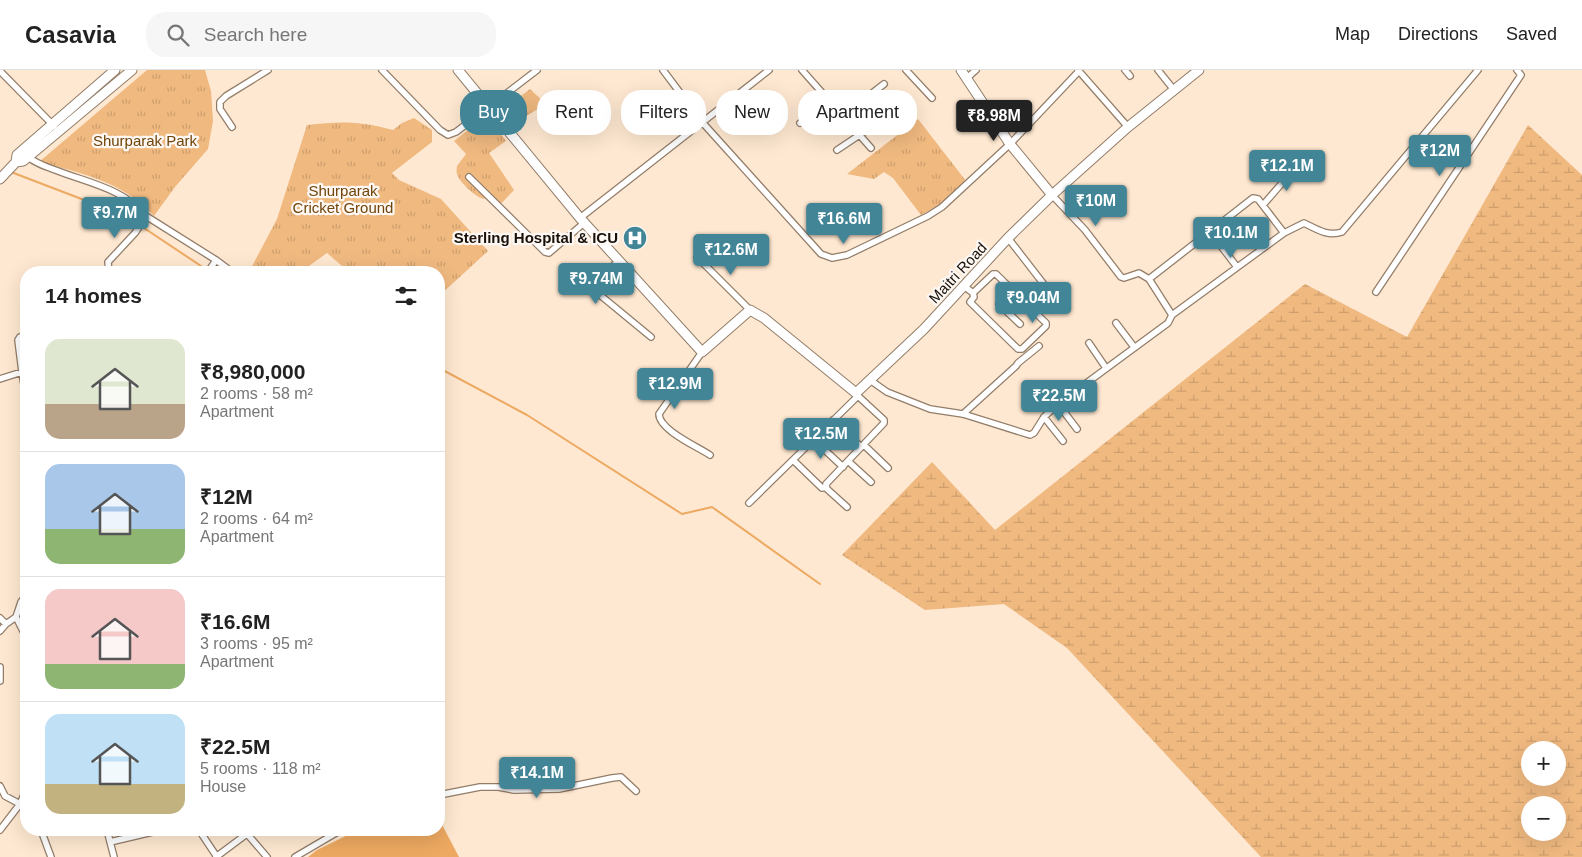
<!DOCTYPE html>
<html lang="en">
<head>
<meta charset="utf-8">
<style>
	:root { --surface:#fff; --page:#f6f6f6; --text:#222; --muted:#767676; --line:#e0e0e0; --accent:#428596 }
	body { margin:0; font-family:Arial,sans-serif; background:var(--page); color:var(--text); height:100vh; display:flex; flex-direction:column; font-size:19px; white-space:nowrap }
	* { box-sizing:border-box; margin:0 }
	p { font-size:16px; color:var(--muted) }
	.icon { flex:none; width:28px; height:28px; fill:none; stroke:currentColor; stroke-width:2; stroke-linecap:round; stroke-linejoin:round }
	.map { position:relative; flex:1; overflow:hidden }
	.drawer { position:absolute; left:20px; top:196px; width:425px; height:570px; display:flex; flex-direction:column; background:var(--surface); border-radius:20px; box-shadow:0 5px 20px #0002 }
	.drawer>* { flex:none }
	.banner { position:absolute; left:460px; top:20px; width:475px; height:45px; display:flex; gap:10px }
	.fabs { position:absolute; left:1521px; top:671px; display:grid; gap:10px }
	.fabs a { display:grid; place-items:center; width:45px; height:45px; border-radius:50%; background:var(--surface); box-shadow:0 5px 20px #0002; font-size:25px }
	.price { position:absolute; translate:-50% -42px; padding:0 11px; border-radius:5px; background:var(--accent); color:#fff; font-size:16px; line-height:32px; filter:drop-shadow(0 1px 2px #0008) }
	.price::after { content:''; position:absolute; left:50%; top:30px; width:15px; height:11px; margin-left:-8px; background:inherit; clip-path:polygon(0 0,100% 0,50% 100%) }
	.price.on { background:#222; color:#fff }
	ul { padding:0; list-style:none }
	li { display:flex; align-items:center; gap:15px; height:125px; padding:0 25px }
	li+li { border-top:1px solid var(--line) }
	li span { display:grid; place-items:center; flex:none; width:140px; height:100px; border-radius:15px; color:#555 }
	li>.icon { margin-inline-start:auto }
	span .icon { width:60px; height:60px; fill:#fffc; stroke-width:1 }
	li b { font-size:21px }
	h2 { display:flex; justify-content:space-between; align-items:center; height:60px; padding:0 25px; font-size:21px }
	.pill { padding:0 18px; border-radius:20px; background:var(--surface); box-shadow:0 5px 20px #0002; font-size:18px; line-height:45px }
	.pill.on { background:var(--accent); color:#fff }
	header { display:flex; align-items:center; gap:30px; box-sizing:border-box; height:70px; padding:0 25px; background:var(--surface); border-bottom:1px solid var(--line) }
	header strong { font-size:24px }
	nav { display:flex; gap:28px; margin-inline-start:auto; font-size:18px }
	.search { width:350px; height:45px; background:var(--page); display:flex; align-items:center; gap:12px; box-sizing:border-box; padding:0 18px; border-radius:20px; color:var(--muted); font-size:19px }
	.map>svg:first-child { display:block }
	.wetland { fill:url(#wetland-marsh); fill-rule:evenodd }
	.park { fill:url(#park-tufts) }
	.water { fill:#eda961 }
	.lines { fill:none; stroke-linecap:round; stroke-linejoin:round }
	.stream { stroke:#eda961; stroke-width:2 }
	.street-casing { stroke:#927d69; stroke-width:8 }
	.secondary-casing { stroke:#927d69; stroke-width:11 }
	.street { stroke:#fff; stroke-width:5.5 }
	.secondary { stroke:#fff; stroke-width:9 }
	.labels { text-anchor:middle; stroke-width:4.5; stroke-linejoin:round; paint-order:stroke }
	.park-label { font-size:15px; fill:#70440a; stroke:#fdf8f4 }
	.poi-label { font-size:15px; font-weight:bold; fill:#1a120a; stroke:#fdf8f4; text-anchor:end }
	.street-label { font-size:15px; fill:#1a120a; stroke:#fdf8f4 }
</style>
</head>
<body>
<header>
<strong>Casavia</strong>
<div class="search"><svg class="icon" aria-label="search" viewBox="0 0 24 24"><circle cx="10" cy="10" r="6"/><path d="M15 15l6 6"/></svg>Search here</div>
<nav><a>Map</a><a>Directions</a><a>Saved</a></nav>
</header>
<div class="map">
<svg width="1582" height="787" viewBox="0 0 1582 787">
	<defs>
		<pattern id="wetland-marsh" width="20" height="14" patternUnits="userSpaceOnUse" patternTransform="scale(1.25)"><rect width="20" height="14" fill="#f0b980"/><path d="M1 5h8M5 5V1M11 12h8M15 12V8" fill="none" stroke="#cd9e6d"/></pattern>
		<pattern id="park-tufts" width="24" height="20" patternUnits="userSpaceOnUse" patternTransform="scale(1.25)"><rect width="24" height="20" fill="#f0b980"/><path d="M3 7l-1-3M5 7V3M7 7l1-3M15 17l-1-3M17 17v-4M19 17l1-3" fill="none" stroke="#cd9e6d"/></pattern>
	</defs>
	<rect width="100%" height="100%" fill="#fee8d1"/>
	<path class="wetland" d="M1528,55L1582,105V787H1261L1067,578L1004,534L925,540L842,485L932,392L995,460L1305,214L1407,267ZM1530,680H1558V708H1530ZM1530,735H1558V762H1530Z"/>
	<path class="park" d="M147,0H205L211,21L213,51L208,79L175,117L154,146C124,112 81,103 39,92Z
		M530,19L546,34L513,54L505,43L508,36Z
		M487,45L506,71L489,83L514,120L496,139L486,129C478,130 459,112 457,104C456,101 457,98 457,96L466,84L454,71Z
		M414,48L432,60V72L392,103L399,110L441,129L488,181L439,226V202H349L327,183L302,201L296,202H249L277,149L307,55C341,51 360,51 393,60L402,53Z
		M918,49L966,111L941,134L921,145L893,108L884,102L874,109L847,104Z"/>
	<path class="water" d="M439,749L459,787H308L317,780L358,760H439Z"/>
	<g class="lines">
		<path class="stream" d="M11,102L126,146L207,200
			M439,298L527,345L682,444L712,437L820,514"/>
		<g class="street-casing">
			<path id="street" d="M382,0L440,60L448,65L456,62L537,0
				M663,0L702,52L821,184L832,188L847,185L928,146L942,137L1010,74L1079,1
				M802,0L871,78
				M906,0L932,28
				M1078,0L1128,57
				M1125,0L1130,6
				M1158,0L1174,20
				M0,1L54,56
				M967,8L976,0
				M843,46L884,14
				M800,53L828,30
				M232,57L220,39V32L226,26L268,0
				M837,80L891,44
				M27,86C36,94 47,97 58,101C89,113 124,119 146,146L216,190L232,202
				M469,107L545,182L549,183L584,153
				M1052,125L1085,160L1121,207L1124,208L1139,203L1149,209L1172,245
				M1263,135L1283,112L1304,100
				M580,148L769,0
				M1211,163L1237,197
				M1284,163L1304,153C1316,159 1328,167 1342,162L1478,0
				M1008,168L1056,230
				M697,187L750,240
				M619,190C610,200 592,212 600,225L651,267
				M109,202L108,192L135,163L146,146
				M208,202L216,190
				M964,216L973,223L993,204H996L1046,253V256L1022,279H1018L972,234L970,232L974,227L973,223
				M1376,222L1521,5L1517,0
				M999,234L1020,254
				M1008,243L1021,228
				M1116,253L1134,277
				M1089,273L1106,298
				M702,282L659,344C659,360 698,377 710,385
				M22,302L18,270L20,267L26,266
				M0,309L22,302L26,328
				M870,310L887,322L930,339L963,344L1030,365L1034,363L1044,347L1058,334L1168,253L1172,245L1284,163L1258,129L1253,128L1149,209
				M1058,334L1077,359
				M26,337V349
				M963,344L1016,296L1018,293L1039,276
				M1044,347L1063,371
				M833,350L861,377
				M813,369L843,397
				M864,375L888,398
				M793,390L822,418L826,417
				M848,391L871,412
				M749,433L858,326L856,323
				M847,437L827,419L826,414L884,353V350L858,326
				M26,525L21,532L16,547L26,567
				M0,548L6,554
				M0,561L6,554L16,547
				M0,597V611
				M0,716L5,726L20,734
				M439,725L480,717H498L514,720L559,719L612,708L621,707L636,721
				M0,760L20,734L26,720
				M41,760L51,787
				M107,760L114,787
				M199,760L217,787
				M248,765L267,787
				M110,772L161,760
				M216,787L252,760
				M295,787L341,760"/>
		</g>
		<g class="secondary-casing">
			<path id="secondary" d="M458,0L580,148L702,282L750,240L764,248L856,323L924,259L1008,168L1052,125L1128,57L1199,0
				M961,0L1010,74L1052,125
				M16,92L23,91L28,87L132,0
				M16,92L17,85L115,0
				M0,109L16,92"/>
		</g>
		<use href="#street" class="street"/>
		<use href="#secondary" class="secondary"/>
	</g>
	<defs>
		<g id="hospital-disc" transform="scale(1.25)"><circle r="9.5" fill="#428596" stroke="#fdf8f4"/><path d="M-5-5h3v3.5h4V-5h3V5h-3V1.5h-4V5h-3Z" fill="#fff"/></g>
	</defs>
	<g fill-rule="evenodd">
		<use href="#hospital-disc" x="635" y="168"/>
	</g>
	<g class="labels">
		<g class="park-label">
			<text x="145" y="76">Shurparak Park</text>
			<text x="343" y="126">Shurparak<tspan x="343" dy="17">Cricket Ground</tspan></text>
		</g>
		<g class="poi-label">
			<text x="618" y="173">Sterling Hospital &amp; ICU</text>
		</g>
		<g class="street-label">
			<text transform="translate(958 203) rotate(-47)" y="5">Maitri Road</text>
		</g>
	</g>
</svg>
<div class="fabs">
<a>+</a>
<a>−</a>
</div>
<b class="price on" style="left:994px;top:72px">₹8.98M</b>
<b class="price" style="left:1440px;top:107px">₹12M</b>
<b class="price" style="left:1287px;top:122px">₹12.1M</b>
<b class="price" style="left:1096px;top:157px">₹10M</b>
<b class="price" style="left:115px;top:169px">₹9.7M</b>
<b class="price" style="left:844px;top:175px">₹16.6M</b>
<b class="price" style="left:1231px;top:189px">₹10.1M</b>
<b class="price" style="left:731px;top:206px">₹12.6M</b>
<b class="price" style="left:596px;top:235px">₹9.74M</b>
<b class="price" style="left:1033px;top:254px">₹9.04M</b>
<b class="price" style="left:675px;top:340px">₹12.9M</b>
<b class="price" style="left:1059px;top:352px">₹22.5M</b>
<b class="price" style="left:821px;top:390px">₹12.5M</b>
<b class="price" style="left:537px;top:729px">₹14.1M</b>
<div class="banner">
<a class="pill on">Buy</a>
<a class="pill">Rent</a>
<a class="pill">Filters</a>
<a class="pill">New</a>
<a class="pill">Apartment</a>
</div>
<section class="drawer">
<h2>14 homes<svg class="icon" aria-label="filters" viewBox="0 0 24 24"><path d="M4 7h16M4 17h16"/><circle cx="9" cy="7" r="2"/><circle cx="15" cy="17" r="2"/></svg></h2>
<ul>
<li><span style="background:linear-gradient(#dfe7d0 65%,#b9a48a 0)"><svg class="icon" aria-label="home" viewBox="0 0 24 24"><path d="M3 11l9-7 9 7M6 9v11h12V9"/></svg></span><div><b>₹8,980,000</b><p>2 rooms · 58 m²</p><p>Apartment</p></div></li>
<li><span style="background:linear-gradient(#a9c7e8 65%,#8fb573 0)"><svg class="icon" aria-label="home" viewBox="0 0 24 24"><path d="M3 11l9-7 9 7M6 9v11h12V9"/></svg></span><div><b>₹12M</b><p>2 rooms · 64 m²</p><p>Apartment</p></div></li>
<li><span style="background:linear-gradient(#f6c9c9 75%,#8fb573 0)"><svg class="icon" aria-label="home" viewBox="0 0 24 24"><path d="M3 11l9-7 9 7M6 9v11h12V9"/></svg></span><div><b>₹16.6M</b><p>3 rooms · 95 m²</p><p>Apartment</p></div></li>
<li><span style="background:linear-gradient(#bfe0f5 70%,#c2b280 0)"><svg class="icon" aria-label="home" viewBox="0 0 24 24"><path d="M3 11l9-7 9 7M6 9v11h12V9"/></svg></span><div><b>₹22.5M</b><p>5 rooms · 118 m²</p><p>House</p></div></li>
</ul>
</section>
</div>
</body>
</html>
